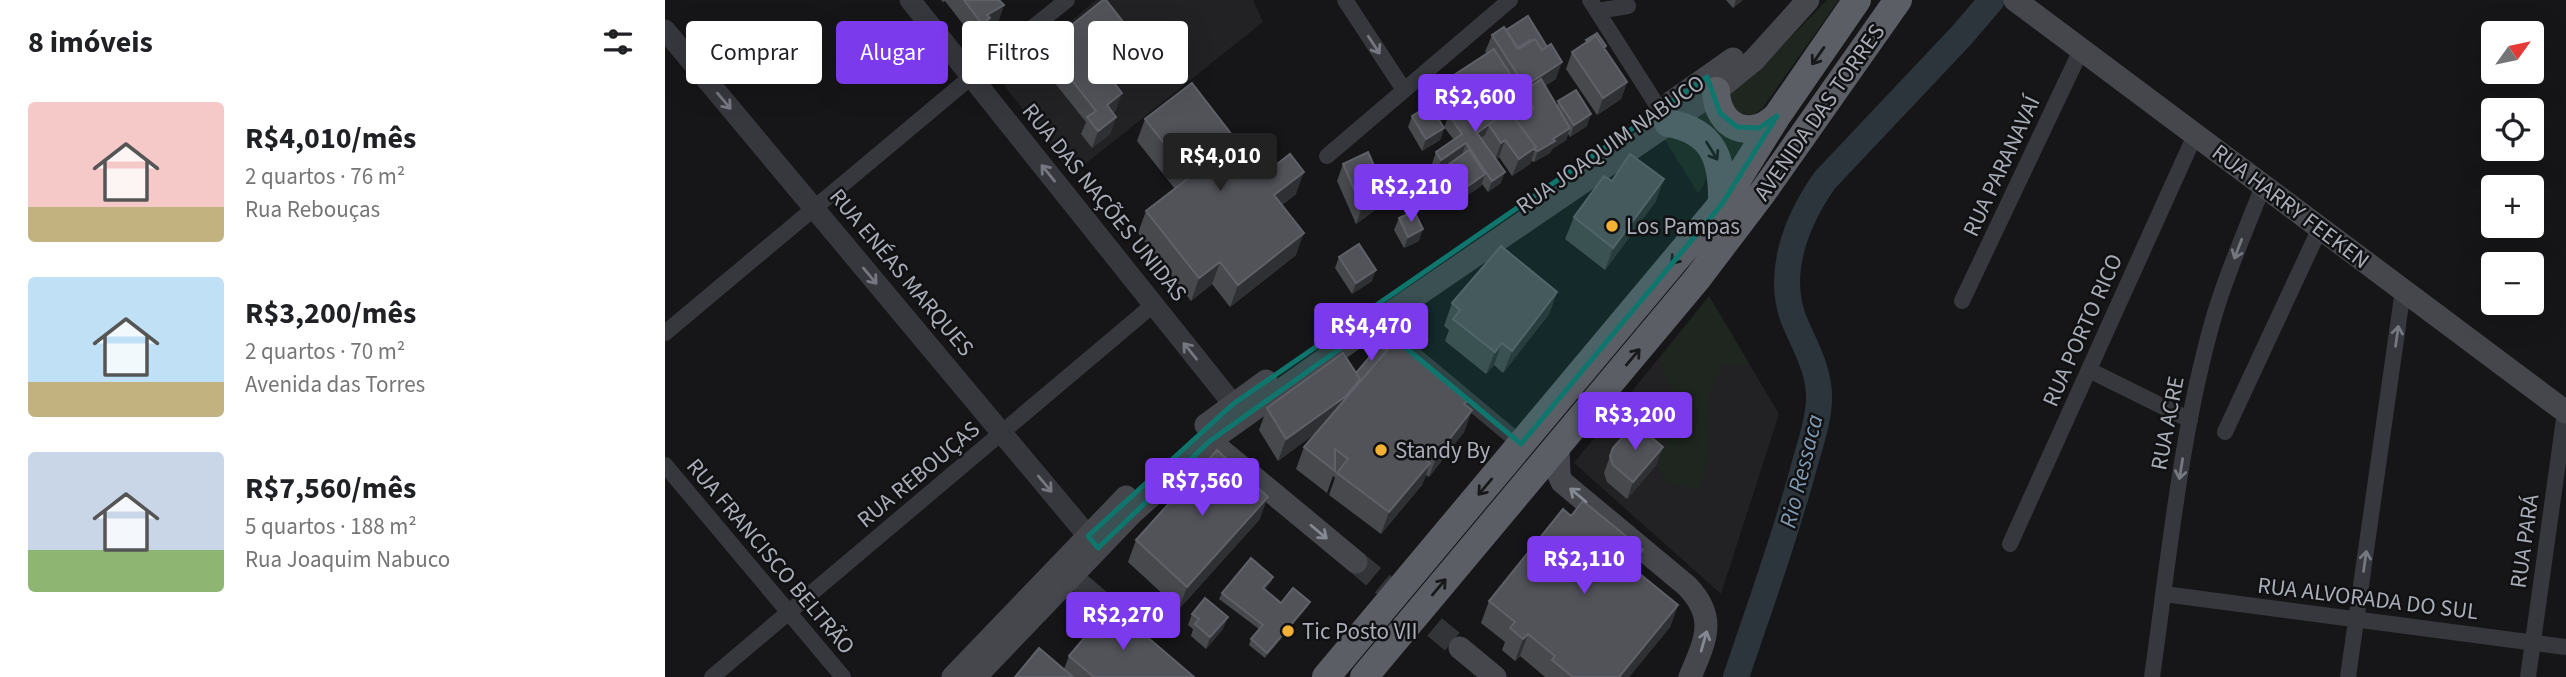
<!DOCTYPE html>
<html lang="pt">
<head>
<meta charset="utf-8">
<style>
	:root { --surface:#fff; --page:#f2f2f2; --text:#202124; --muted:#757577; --accent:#7c3aed }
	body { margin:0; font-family:"Source Sans 3",sans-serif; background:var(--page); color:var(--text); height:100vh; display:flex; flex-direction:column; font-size:26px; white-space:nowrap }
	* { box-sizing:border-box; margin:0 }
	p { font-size:23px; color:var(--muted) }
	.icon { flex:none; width:38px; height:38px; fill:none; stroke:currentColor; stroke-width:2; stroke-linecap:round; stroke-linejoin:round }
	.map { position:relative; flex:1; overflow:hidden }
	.drawer { display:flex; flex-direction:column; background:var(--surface); width:665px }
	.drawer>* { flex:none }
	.banner { position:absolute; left:21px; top:21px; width:665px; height:63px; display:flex; gap:14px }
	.needle { width:46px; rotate:57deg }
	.tools { position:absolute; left:1816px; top:21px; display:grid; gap:14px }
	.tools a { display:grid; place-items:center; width:63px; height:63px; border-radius:7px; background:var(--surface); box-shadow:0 7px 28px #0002; font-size:35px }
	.price { position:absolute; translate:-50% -60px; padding:0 16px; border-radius:7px; background:var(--accent); color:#fff; font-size:23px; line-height:46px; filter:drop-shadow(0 2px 4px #0008) }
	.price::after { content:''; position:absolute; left:50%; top:42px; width:21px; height:16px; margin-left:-10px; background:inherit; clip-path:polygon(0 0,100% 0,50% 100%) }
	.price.current { background:#222; color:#fff }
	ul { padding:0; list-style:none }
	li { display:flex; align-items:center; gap:21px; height:175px; padding:0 28px }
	li span { display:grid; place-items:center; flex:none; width:196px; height:140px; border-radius:7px; color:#555 }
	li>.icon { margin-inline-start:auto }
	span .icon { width:84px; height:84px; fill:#fffc; stroke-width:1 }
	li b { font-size:30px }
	h2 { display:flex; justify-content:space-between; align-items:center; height:84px; padding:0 28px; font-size:30px }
	.tag { padding:0 24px; border-radius:7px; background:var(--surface); box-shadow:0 7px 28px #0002; font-size:24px; line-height:63px }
	.tag.current { background:var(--accent); color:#fff }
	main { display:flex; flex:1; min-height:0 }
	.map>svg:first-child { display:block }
	.built { fill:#222225 }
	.green { fill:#1e261f }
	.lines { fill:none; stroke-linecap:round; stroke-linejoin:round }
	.river { stroke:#2c353c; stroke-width:26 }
	.secondary-tunnel { stroke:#333438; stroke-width:23; stroke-dasharray:23 11; stroke-linecap:butt }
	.minor { stroke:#37383d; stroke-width:16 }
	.tertiary { stroke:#37383d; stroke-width:21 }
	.secondary { stroke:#45474d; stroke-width:23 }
	.trunk { stroke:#5b5e65; stroke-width:28 }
	.wall { fill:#47494d; fill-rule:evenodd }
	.shaded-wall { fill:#2f3033 }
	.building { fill:#525359; stroke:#5f6168; stroke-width:2 }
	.oneway { stroke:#757881 }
	.oneway2 { stroke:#18191b }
	.oneway3 { stroke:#858993 }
	.marked { fill:#0f766e; fill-opacity:0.2; stroke:#0f766e; stroke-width:5; stroke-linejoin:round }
	.poi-dot { fill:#f2b134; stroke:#111113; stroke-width:2.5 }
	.labels { text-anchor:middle; stroke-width:5; stroke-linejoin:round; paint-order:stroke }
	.street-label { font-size:23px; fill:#a8adb8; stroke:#111113 }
	.poi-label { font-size:23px; fill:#a8adb8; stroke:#111113; text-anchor:start }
	.water-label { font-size:24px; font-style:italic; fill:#7f9bb3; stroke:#111113 }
</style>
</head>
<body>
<main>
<section class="drawer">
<h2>8 imóveis<svg class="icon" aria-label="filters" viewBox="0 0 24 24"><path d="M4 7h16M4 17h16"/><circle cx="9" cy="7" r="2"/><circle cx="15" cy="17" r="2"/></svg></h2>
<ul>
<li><span style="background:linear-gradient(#f6c9c9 75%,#c2b280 0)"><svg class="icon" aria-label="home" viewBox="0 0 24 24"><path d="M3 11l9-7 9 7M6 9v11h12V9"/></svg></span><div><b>R$4,010/mês</b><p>2 quartos · 76 m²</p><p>Rua Rebouças</p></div></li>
<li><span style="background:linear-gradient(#bfe0f5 75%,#c2b280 0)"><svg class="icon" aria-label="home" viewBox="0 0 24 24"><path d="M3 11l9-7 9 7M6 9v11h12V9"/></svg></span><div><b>R$3,200/mês</b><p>2 quartos · 70 m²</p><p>Avenida das Torres</p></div></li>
<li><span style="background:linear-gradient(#c9d6e8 70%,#8fb573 0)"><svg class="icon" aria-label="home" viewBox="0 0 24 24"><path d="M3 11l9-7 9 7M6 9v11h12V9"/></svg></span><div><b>R$7,560/mês</b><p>5 quartos · 188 m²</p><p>Rua Joaquim Nabuco</p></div></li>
</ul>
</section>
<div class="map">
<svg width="1901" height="677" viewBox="0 0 1901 677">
	<rect width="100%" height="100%" fill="#161618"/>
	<path class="built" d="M431,0H588L598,22L409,173L340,87L341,75Z
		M1044,296L1114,414L1056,594L909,463Z"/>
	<path class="green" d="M1162,0H1174L1097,109L1085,117L1073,114L1064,99L1065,94L1117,46Z
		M1045,105L1090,137L1062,179L1022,121Z
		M1009,135L1034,146C1041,164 1047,177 1033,193L998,137Z
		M1044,296L1085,365L1058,366C1032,402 1047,430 1040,469C1039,476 1036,483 1034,491L1000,481L991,462L1005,435L1014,399L1002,379L995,358Z"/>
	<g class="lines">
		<path class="river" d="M1071,677C1094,609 1118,543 1137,474C1143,450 1153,425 1154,401C1155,372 1142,350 1131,325C1109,276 1131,221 1160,180L1296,36L1327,0"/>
		<path class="secondary-tunnel" d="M691,562L795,648"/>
		<path class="minor" d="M680,0L739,90
			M925,0L995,110
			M932,11L963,6
			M662,156L845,0
			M1297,301L1416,50
			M711,323L856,444
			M0,333L306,77L402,0
			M1424,370L1525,420
			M1560,432L1655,228
			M0,465L178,677
			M1345,544L1530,135
			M1499,594L1901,647
			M47,677L488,305
			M1487,677C1504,558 1515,436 1548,320C1561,274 1581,230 1598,186
			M1683,677L1738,290
			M1863,677L1900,412"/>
		<path class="tertiary" d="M245,0L568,404
			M0,30L433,548
			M407,576L465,626"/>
		<path class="secondary" d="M1350,0L1901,412
			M1007,102L1068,59
			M541,425L601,381
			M545,441L691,562
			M893,447L894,475L897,482L1022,586C1053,618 1040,641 1025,677
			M795,648L830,677
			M288,677L461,497
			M310,677L466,514L557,432L711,323L1051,91L1089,60L1143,0"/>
		<path class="trunk" d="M1051,91C1052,128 1086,142 1112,116
			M1003,123C1050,131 1058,161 1057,204
			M661,677L1057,204L1112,116L1192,0
			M699,677L1032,279L1098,192L1233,0"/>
	</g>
	<path class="wall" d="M276,0H334L339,5L333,22L321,29L319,35L311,41L280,1L278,2Z
		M1061,0H1078L1068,8Z
		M863,16L891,79L880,86L892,106L893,101L922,126L905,137L903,134L901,140L887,149L885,153L869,162L866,161L865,164L847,176L834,157L831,160L836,183L823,192L817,184L816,186L792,202L776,178L780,167L797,155L772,172L767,164L771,152L789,140L779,127L784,115L792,110L779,90L783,79L822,53L820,52L827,35L841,30ZM843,87L861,114L851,120L833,118L826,105V99L843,89Z
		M403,28L468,59L445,77L451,110L448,113L451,117L445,134L427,148L416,134L421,122L377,67L383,50L400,37Z
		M921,40L941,46L940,49L962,82L956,99L932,115L901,69L907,52L920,43Z
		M747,116L779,128L775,140L757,151L743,127Z
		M480,119L598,175L631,194L617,205L631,255L565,307L547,284L526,301L473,233L481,211L510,189L472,141Z
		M678,164L710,168L708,173L710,176L732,194L691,224L672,181Z
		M947,181L991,201L940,270L900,239L909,217Z
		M734,218L754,241L739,248L729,230Z
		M674,257L707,281L687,294L670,268Z
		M892,292L884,314L838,373L829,365L821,374L780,341L784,330L779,326L787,303Z
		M691,373L800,405L807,410L799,432L764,477L761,475L757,485L716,534L664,495L670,478L668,476L662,493L631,469L639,447L649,434L613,461L594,430L602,408Z
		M948,448L992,464L962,499L942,482L939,473Z
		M906,516L978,550L970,570L1013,605L1005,627L964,677H880L855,656L850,661L837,650L840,642L816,623L824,601Z
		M595,519L514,609L463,562L471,540Z
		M608,577L606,582L600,589L616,603L642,607L600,658L584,645L586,639L594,629L554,599L557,593Z
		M527,614L558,629L541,649L526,636L528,629L523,625Z
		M404,656L529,677H350L399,669Z"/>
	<path class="shaded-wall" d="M1071,0H1078L1068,8Z
		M339,5L333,22L321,29L319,35L311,41L317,24L322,15Z
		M474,42L468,59L433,87L439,70Z
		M897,62L891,79L862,98L858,92L853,103L860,86Z
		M847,77L843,89L822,102L826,90Z
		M962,82L956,99L932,115L938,98Z
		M818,87L814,98L793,112L797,100Z
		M457,93L451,110L436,122L442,105Z
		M926,114L922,126L905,137L909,125Z
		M451,117L445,134L427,148L433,131Z
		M834,117L830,128L824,125L820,135L808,144L812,133Z
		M779,128L775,140L757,151L761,139Z
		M905,128L901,140L887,149L885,153L869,162L873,151Z
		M840,140L834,157L830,160L836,143Z
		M801,143L797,155L772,172L776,160Z
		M871,147L865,164L847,176L854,159Z
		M639,172L631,194L601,217L609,195Z
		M840,172L836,183L823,192L827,181Z
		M820,174L816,186L792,202L796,191Z
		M738,177L732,194L691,224L697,207Z
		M999,179L991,201L940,270L948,248Z
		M758,229L754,241L739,248L743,237Z
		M639,233L631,255L565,307L573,285Z
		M555,262L547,284L526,301L534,278Z
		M711,270L707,281L687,294L691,283Z
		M892,292L884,314L838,373L847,351Z
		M837,343L829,365L821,374L830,352Z
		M695,379L687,401L672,418L613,461L621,439Z
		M807,410L799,432L764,477L772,455Z
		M998,447L992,464L962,499L968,482Z
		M765,463L757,485L716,534L724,512Z
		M603,497L595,519L514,609L522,587Z
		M978,550L970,572L965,566Z
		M608,577L606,582L596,594L598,588Z
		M645,602L642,607L600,658L602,653Z
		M1013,605L1005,627L964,677H954Z
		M563,617L558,629L541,649L545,637Z
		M863,634L855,656L850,661L858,639Z"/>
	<path class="building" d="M299,0H334L339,5L322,15L325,18L317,24Z
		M438,0H441L474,42L439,70L457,93L442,105L451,117L433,131L422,117L431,111L383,50L406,32L403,28Z
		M863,16L882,47L877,50L870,39L866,41L865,40L852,48L841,30Z
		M839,27L854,49L870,39L877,50L886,44L897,62L860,86L827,35Z
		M932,33L941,46L939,48L931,36L923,42L921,40Z
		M931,36L962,82L938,98L907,52Z
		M829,49L847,77L826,90L817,77L813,79L818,87L797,100L783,79Z
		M876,79L905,128L888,139L890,141L873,151L870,150L871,147L851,120L869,109L858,92Z
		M527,83L598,175L625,154L639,172L609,195L639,233L573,285L555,262L534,278L481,211L525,177L480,119Z
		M911,90L926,114L909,125L893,101Z
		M822,93L827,101L824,103L834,117L812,133L840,172L827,181L801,143L776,160L771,152L797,134L784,115Z
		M765,105L779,128L761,139L747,116Z
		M844,111L871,147L854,159L840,140L836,143L824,125Z
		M804,150L820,174L796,191L780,167Z
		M703,152L710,168L707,169L710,176L733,166L738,177L697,207L678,164Z
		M965,154L999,179L948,248L909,217L939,176L947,181Z
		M749,211L758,229L743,237L734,218Z
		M694,244L711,270L691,283L674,257Z
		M836,246L892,292L847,351L837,343L830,352L788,319L795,310L787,303Z
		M731,340L802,401L799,404L807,410L772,455L765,449L758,457L765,463L724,512L672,473L683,459L670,449V471L639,447Z
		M713,347L721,350L724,348L695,382V379L691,373Z
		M678,353L695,379L681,396L621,439L602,408Z
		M970,423L998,447L968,482L948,465L945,456L948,448Z
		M552,450L603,497L522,587L471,540Z
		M918,501L978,550L965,566L1013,605L954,677H908L887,660L890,656L863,634L858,639L845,628L850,622L824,601L898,509L906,516Z
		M586,558L608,577L598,588L616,603L628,588L645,602L602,653L586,639L598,625L557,593Z
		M540,598L563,617L545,637L530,624L534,619L527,614Z
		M446,606L529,677H429L404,656Z
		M374,648L408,677H350Z"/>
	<defs><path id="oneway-shaft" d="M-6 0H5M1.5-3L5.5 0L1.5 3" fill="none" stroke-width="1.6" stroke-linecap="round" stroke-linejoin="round" transform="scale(1.75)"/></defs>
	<g class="oneway">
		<use href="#oneway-shaft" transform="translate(709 45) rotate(57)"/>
		<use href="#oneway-shaft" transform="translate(59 101) rotate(50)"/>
		<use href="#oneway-shaft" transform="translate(383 173) rotate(-129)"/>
		<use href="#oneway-shaft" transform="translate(1573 249) rotate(111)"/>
		<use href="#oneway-shaft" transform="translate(205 276) rotate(50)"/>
		<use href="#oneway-shaft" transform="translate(1732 336) rotate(-82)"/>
		<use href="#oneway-shaft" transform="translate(525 351) rotate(-129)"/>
		<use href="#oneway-shaft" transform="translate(1516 469) rotate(99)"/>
		<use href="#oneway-shaft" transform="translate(380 484) rotate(50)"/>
		<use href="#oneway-shaft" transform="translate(1700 561) rotate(-82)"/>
	</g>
	<g class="oneway2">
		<use href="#oneway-shaft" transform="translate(1153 56) rotate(125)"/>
		<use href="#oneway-shaft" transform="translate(1047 151) rotate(58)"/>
		<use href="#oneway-shaft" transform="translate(1013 256) rotate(130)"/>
		<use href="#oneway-shaft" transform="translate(968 357) rotate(-50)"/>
		<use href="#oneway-shaft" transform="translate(820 487) rotate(130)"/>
		<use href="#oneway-shaft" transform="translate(774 587) rotate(-50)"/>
	</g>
	<g class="oneway3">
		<use href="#oneway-shaft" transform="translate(913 495) rotate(-140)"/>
		<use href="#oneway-shaft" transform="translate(654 532) rotate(40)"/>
		<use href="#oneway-shaft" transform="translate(1039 641) rotate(-74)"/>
	</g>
	<path class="marked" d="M1042,77L1055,113L1072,127L1094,128L1112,116L1057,204L856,444L711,323L545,441L433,548L423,536L568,404Z"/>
	<g class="poi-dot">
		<circle cx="947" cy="226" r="7"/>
		<circle cx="716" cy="450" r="7"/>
		<circle cx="623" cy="631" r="7"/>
	</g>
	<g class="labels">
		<g class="street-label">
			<text transform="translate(1154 112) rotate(-55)" y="8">AVENIDA DAS TORRES</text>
			<text transform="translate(945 144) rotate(-35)" y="8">RUA JOAQUIM NABUCO</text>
			<text transform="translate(1336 166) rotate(-65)" y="8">RUA PARANAVAÍ</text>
			<text transform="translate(440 202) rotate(51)" y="8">RUA DAS NAÇÕES UNIDAS</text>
			<text transform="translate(1626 206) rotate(37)" y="8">RUA HARRY FEEKEN</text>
			<text transform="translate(237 272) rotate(50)" y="8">RUA ENÉAS MARQUES</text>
			<text transform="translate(1417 330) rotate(-66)" y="8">RUA PORTO RICO</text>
			<text transform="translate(1502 423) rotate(-79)" y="8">RUA ACRE</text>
			<text transform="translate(253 474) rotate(-40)" y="8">RUA REBOUÇAS</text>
			<text transform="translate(1859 541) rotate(-82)" y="8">RUA PARÁ</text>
			<text transform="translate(106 556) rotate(50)" y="8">RUA FRANCISCO BELTRÃO</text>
			<text transform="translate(1703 598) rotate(7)" y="8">RUA ALVORADA DO SUL</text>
		</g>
		<g class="poi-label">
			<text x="961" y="234">Los Pampas</text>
			<text x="730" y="458">Standy By</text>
			<text x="637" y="639">Tic Posto VII</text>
		</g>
		<g class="water-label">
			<text transform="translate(1136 471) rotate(-76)" y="8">Rio Ressaca</text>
		</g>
	</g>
</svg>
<div class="tools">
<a><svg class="needle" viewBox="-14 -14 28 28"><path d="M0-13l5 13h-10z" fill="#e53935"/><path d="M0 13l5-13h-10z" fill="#757577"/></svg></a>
<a><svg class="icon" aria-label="locate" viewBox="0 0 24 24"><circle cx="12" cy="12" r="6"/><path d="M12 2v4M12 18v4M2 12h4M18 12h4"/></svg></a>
<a>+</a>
<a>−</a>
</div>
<b class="price" style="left:810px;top:134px">R$2,600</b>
<b class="price current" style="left:555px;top:193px">R$4,010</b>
<b class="price" style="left:746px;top:224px">R$2,210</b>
<b class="price" style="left:706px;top:363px">R$4,470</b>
<b class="price" style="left:970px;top:452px">R$3,200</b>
<b class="price" style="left:537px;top:518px">R$7,560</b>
<b class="price" style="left:919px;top:596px">R$2,110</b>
<b class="price" style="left:458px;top:652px">R$2,270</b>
<div class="banner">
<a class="tag">Comprar</a>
<a class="tag current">Alugar</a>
<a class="tag">Filtros</a>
<a class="tag">Novo</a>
</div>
</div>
</main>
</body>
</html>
